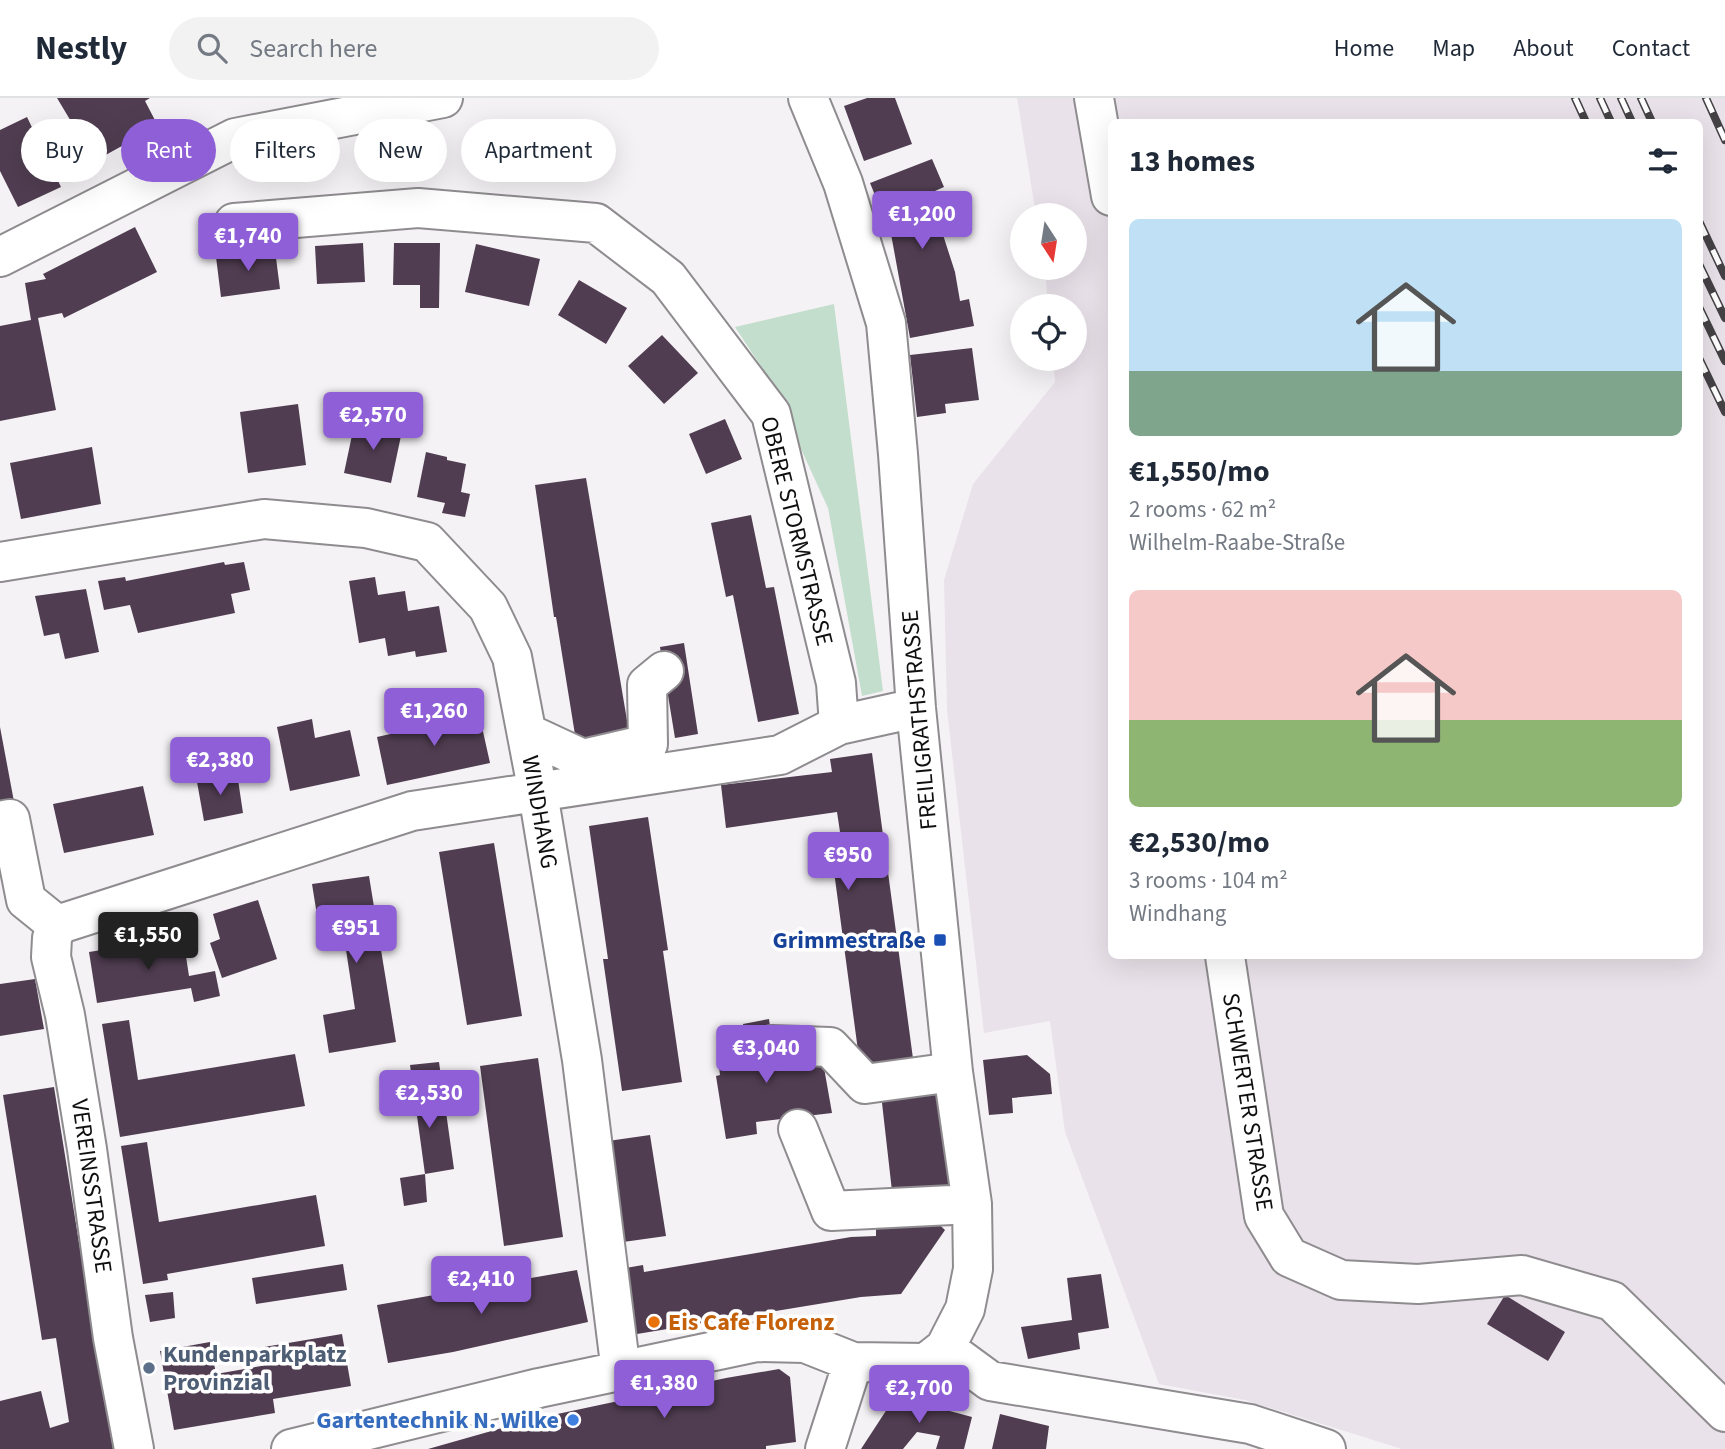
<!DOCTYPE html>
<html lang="en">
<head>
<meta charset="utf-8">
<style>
	:root { --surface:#fff; --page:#f2f2f3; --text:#1f2937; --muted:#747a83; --line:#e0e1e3; --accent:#8f5fd8 }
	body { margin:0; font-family:"Source Sans 3",sans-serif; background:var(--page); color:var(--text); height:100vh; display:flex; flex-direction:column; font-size:26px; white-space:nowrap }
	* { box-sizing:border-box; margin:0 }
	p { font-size:23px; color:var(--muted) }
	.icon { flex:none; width:38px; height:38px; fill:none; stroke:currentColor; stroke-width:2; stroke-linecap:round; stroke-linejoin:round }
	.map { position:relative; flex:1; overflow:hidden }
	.panel { position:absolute; left:1108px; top:21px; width:595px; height:840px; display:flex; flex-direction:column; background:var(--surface); border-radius:10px; box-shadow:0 7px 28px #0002 }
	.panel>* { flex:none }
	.banner { position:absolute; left:21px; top:21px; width:665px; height:63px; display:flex; gap:14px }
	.needle { width:46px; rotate:168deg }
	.buttons { position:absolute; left:1010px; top:105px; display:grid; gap:14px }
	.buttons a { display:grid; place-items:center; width:77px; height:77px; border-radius:50%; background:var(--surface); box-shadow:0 7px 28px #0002; font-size:35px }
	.price { position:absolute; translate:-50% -60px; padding:0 16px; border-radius:7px; background:var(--accent); color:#fff; font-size:23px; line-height:46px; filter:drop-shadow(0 2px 4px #0008) }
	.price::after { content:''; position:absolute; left:50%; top:42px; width:21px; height:16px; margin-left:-10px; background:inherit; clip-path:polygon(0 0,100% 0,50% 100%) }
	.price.current { background:#222; color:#fff }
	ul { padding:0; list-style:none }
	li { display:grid; align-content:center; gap:14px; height:371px; padding:0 21px }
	li span { display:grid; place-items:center; height:217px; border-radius:10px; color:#555 }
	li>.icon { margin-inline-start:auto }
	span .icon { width:126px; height:126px; fill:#fffc; stroke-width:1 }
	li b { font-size:30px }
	h2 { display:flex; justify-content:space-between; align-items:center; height:84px; padding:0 21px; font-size:30px }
	.pill { padding:0 24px; border-radius:32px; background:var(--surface); box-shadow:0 7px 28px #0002; font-size:24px; line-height:63px }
	.pill.current { background:var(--accent); color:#fff }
	header { display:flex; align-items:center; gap:42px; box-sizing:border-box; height:98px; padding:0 35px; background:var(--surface); border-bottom:2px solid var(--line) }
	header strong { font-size:33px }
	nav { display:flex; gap:38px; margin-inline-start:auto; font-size:24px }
	.search { width:490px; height:63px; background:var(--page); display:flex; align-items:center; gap:18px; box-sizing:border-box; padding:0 24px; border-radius:38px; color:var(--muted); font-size:26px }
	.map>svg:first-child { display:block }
	.built { fill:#eae2ea; fill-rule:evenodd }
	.green { fill:#c3decd }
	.building { fill:#503d51 }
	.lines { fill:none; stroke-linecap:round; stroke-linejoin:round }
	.minor-casing { stroke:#8f8c8f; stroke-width:42 }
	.minor { stroke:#fff; stroke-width:38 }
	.rail-casing { stroke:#444244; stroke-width:8 }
	.rail { stroke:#fff; stroke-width:5; stroke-dasharray:16; stroke-linecap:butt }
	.transit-dot { fill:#1a4fb4; stroke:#fff; stroke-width:2.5 }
	.food-dot { fill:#e8710a; stroke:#fff; stroke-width:2.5 }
	.service-dot { fill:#5c6f8a; stroke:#fff; stroke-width:2.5 }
	.shop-dot { fill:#3f7fe0; stroke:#fff; stroke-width:2.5 }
	.labels { text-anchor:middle; stroke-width:7; stroke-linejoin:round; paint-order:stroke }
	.street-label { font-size:24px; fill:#100f10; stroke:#fff }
	.transit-label { font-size:24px; font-weight:bold; fill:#164399; stroke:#fff; text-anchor:end }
	.food-label { font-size:24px; font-weight:bold; fill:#c56008; stroke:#fff; text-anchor:start }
	.service-label { font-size:24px; font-weight:bold; fill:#4e5e75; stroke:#fff; text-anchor:start }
	.shop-label { font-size:24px; font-weight:bold; fill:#366cbe; stroke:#fff; text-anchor:end }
</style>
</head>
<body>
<header>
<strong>Nestly</strong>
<div class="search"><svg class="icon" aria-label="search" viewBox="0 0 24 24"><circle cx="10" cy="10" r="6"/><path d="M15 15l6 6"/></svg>Search here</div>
<nav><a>Home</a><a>Map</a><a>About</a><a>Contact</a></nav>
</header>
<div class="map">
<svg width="1725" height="1351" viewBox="0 0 1725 1351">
	<rect width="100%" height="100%" fill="#f5f2f5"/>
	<path class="built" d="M1017,0H1725V1351H1402L1245,1302L1159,1286L1065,1034L1050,923L984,935L947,612L944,482L973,386L1055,284L1053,261H1074V208H1048L1045,170H1074V117H1036ZM1111,24H1699V858H1111Z"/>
	<path class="green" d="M834,206L883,593L862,598L828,410L768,279L735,229Z"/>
	<path class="building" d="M57,0H150L145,3L158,28L93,64L87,54L64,66L52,41L75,30Z
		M867,0H895L912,46L864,63L844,8Z
		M27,19L61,89L18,109L0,73V32Z
		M932,61L944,89L935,93L941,107L934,109L955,174L960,203L969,201L974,228L910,240L891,136L870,85Z
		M135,129L157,174L64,220L62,215L38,220L56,312L0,323V228L31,222L25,185L46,181L43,176Z
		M363,145L365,184L317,186L315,148Z
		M394,145H440L439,210H420V187H393Z
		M476,146L540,161L529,208L465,194Z
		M275,152L280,191L221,199L216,159Z
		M579,182L627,210L606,246L558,217Z
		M662,237L698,275L664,306L628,268Z
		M972,250L979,302L945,306L946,315L917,319L910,257Z
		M298,306L306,367L248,375L240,314Z
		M725,321L742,361L706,376L689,336Z
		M355,323L402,333L391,385L344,375Z
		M92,349L101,406L21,421L10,365Z
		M426,354L447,359V362L466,366L461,394L470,396L465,419L442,415L445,405L417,399Z
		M586,380L630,640L577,649L556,519H554L535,387Z
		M751,417L766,490L774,489L799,616L758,624L733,497L726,499L711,425Z
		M224,464L225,467L244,464L250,492L231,496L235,515L138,535L130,507L104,512L98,483L125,479L126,483Z
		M375,479L378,497L405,493L408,513L439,508L447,554L416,559L415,553L388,558L385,540L359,545L349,483Z
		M86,491L99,554L65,561L59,535L44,538L35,498Z
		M684,545L698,636L675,640L660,549Z
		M478,611L490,665L387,687L377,639L408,632L407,626Z
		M312,621L315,640L350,632L360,678L290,693L277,629Z
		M0,629L15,709L0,712Z
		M872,655L914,968L861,975L829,736L840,734L837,714L726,730L721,687L832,674L830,661Z
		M237,675L243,715L204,723L197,684Z
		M143,688L154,737L64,755L53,706Z
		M648,719L668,852L663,853L682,984L622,993L603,861H608L589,728Z
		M494,745L522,918L467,927L439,754Z
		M369,778L396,944L329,955L323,917L355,911L343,832L320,836L312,786Z
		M258,802L277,861L222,880L210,845L220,841L213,816Z
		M183,839L189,878L215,873L220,898L194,904L191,890L97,905L89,854Z
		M35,881L44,931L0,938V886Z
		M769,921L776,972L823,964L832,1015L756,1024L757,1036L726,1041L716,978L720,977L717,953L745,948L743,926Z
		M129,922L138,982L295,956L305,1008L120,1039L102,926Z
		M1027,957L1050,976L1052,996L1012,1000L1013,1015L989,1017L983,962Z
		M538,960L563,1139L504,1148L480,968Z
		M439,964L454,1071L425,1076L427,1104L404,1108L400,1080L425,1076L410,967Z
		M54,989L103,1294L113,1351H0V1303L41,1293L50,1330L69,1324L56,1240L42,1242L3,997Z
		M938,989L950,1095L893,1102L881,996Z
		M650,1037L666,1138L616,1145L601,1044Z
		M147,1044L159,1124L316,1097L325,1148L167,1176L168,1182L143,1186L121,1048Z
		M928,1116L945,1132L901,1196L861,1199L631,1237L620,1171L643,1167L644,1174L851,1139L876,1138V1125Z
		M343,1166L347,1192L256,1206L252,1180Z
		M577,1172L588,1224L453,1254L388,1265L377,1207Z
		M1101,1176L1109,1230L1078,1235L1080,1251L1028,1261L1021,1229L1072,1222L1067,1180Z
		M173,1194L175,1220L150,1224L145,1197Z
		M1505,1197L1565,1234L1548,1263L1487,1226Z
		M342,1236L351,1288L273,1301L275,1315L174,1332L160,1253L210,1244L216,1276L267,1267L264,1249Z
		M779,1271L790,1279L796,1344L766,1348V1351H428L534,1321L726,1280Z
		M907,1298L948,1307L946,1312L972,1319L964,1351H936L940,1338L917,1334L903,1351H861L893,1302Z
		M1000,1316L1049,1328L1046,1351H992Z"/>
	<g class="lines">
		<g class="minor-casing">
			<path id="minor" d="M1094,0L1111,98
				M234,125L418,110L596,125L668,180L771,316L836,585L839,627
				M0,159L235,40L443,0
				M0,464L264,421L366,430L427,444L488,509L512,559L538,695L582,962L621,1274
				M527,635L583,661L648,646L647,587L664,573
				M0,723L10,721L26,802L57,827
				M57,827L412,713L780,657L839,627L916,610
				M57,827L52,840L51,859L65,917L87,1051L113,1240L134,1351
				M1225,858L1264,1118L1289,1159L1341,1182L1418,1186L1522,1177L1612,1203L1725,1314
				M772,947L830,949L865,986L953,974
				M798,1031L831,1113L972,1106
				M945,1250L990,1283L1250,1326L1326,1351
				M291,1351L539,1290L757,1244L805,1245L853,1264L926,1265L945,1250L965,1211L973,1171L972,1106L953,974L916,610L898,356L886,225L843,85L808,0
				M825,1351L853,1264"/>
		</g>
		<use href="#minor" class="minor"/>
		<g class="rail-casing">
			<path id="rail" d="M1575,0L1586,24
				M1600,0L1611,24
				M1621,0L1632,24
				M1641,0L1652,24
				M1706,0L1725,42
				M1699,123L1725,178
				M1699,166L1725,220
				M1699,209L1725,263
				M1699,260L1725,314"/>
		</g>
		<use href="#rail" class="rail"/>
	</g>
	<rect class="transit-dot" x="933" y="835" width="14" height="14" rx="3.5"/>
	<circle class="food-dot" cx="654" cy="1224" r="7"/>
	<circle class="service-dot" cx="149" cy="1270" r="7"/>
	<circle class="shop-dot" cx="573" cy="1322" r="7"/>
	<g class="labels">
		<g class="street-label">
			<text transform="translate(797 433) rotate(76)" y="8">OBERE STORMSTRASSE</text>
			<text transform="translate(919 622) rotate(-95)" y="8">FREILIGRATHSTRASSE</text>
			<text transform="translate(540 714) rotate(80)" y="8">WINDHANG</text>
			<text transform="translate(1248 1004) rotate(81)" y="8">SCHWERTER STRASSE</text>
			<text transform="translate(92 1088) rotate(82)" y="8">VEREINSSTRASSE</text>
		</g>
		<g class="transit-label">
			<text x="926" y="850">Grimmestraße</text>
		</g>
		<g class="food-label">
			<text x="668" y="1232">Eis Cafe Florenz</text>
		</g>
		<g class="service-label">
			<text x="163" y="1264">Kundenparkplatz<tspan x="163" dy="28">Provinzial</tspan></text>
		</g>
		<g class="shop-label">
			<text x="559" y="1330">Gartentechnik N. Wilke</text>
		</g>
	</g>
</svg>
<div class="buttons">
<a><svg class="needle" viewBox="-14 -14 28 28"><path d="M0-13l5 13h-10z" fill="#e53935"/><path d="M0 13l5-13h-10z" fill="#747a83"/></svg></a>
<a><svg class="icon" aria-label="locate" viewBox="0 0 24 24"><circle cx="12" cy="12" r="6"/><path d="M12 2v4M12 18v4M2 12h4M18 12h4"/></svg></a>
</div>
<b class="price" style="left:922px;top:153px">€1,200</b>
<b class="price" style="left:248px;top:175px">€1,740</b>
<b class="price" style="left:373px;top:354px">€2,570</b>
<b class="price" style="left:434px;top:650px">€1,260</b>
<b class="price" style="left:220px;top:699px">€2,380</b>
<b class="price" style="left:848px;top:794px">€950</b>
<b class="price" style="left:356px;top:867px">€951</b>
<b class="price current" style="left:148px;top:874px">€1,550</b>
<b class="price" style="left:766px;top:987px">€3,040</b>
<b class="price" style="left:429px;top:1032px">€2,530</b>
<b class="price" style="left:481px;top:1218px">€2,410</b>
<b class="price" style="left:664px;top:1322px">€1,380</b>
<b class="price" style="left:919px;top:1327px">€2,700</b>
<div class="banner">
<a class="pill">Buy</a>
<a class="pill current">Rent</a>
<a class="pill">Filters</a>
<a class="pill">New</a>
<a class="pill">Apartment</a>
</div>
<section class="panel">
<h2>13 homes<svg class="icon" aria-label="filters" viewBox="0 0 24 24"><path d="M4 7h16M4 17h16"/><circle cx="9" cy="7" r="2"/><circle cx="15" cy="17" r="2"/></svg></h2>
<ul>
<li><span style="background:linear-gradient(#bfe0f5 70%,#7fa58c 0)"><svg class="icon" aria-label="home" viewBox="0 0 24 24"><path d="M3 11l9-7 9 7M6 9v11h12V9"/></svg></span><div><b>€1,550/mo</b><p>2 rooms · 62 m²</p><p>Wilhelm-Raabe-Straße</p></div></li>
<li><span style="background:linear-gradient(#f6c9c9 60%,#8fb573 0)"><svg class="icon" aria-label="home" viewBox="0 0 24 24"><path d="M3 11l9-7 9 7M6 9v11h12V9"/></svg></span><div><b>€2,530/mo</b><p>3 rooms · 104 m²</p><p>Windhang</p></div></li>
</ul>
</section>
</div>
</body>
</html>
